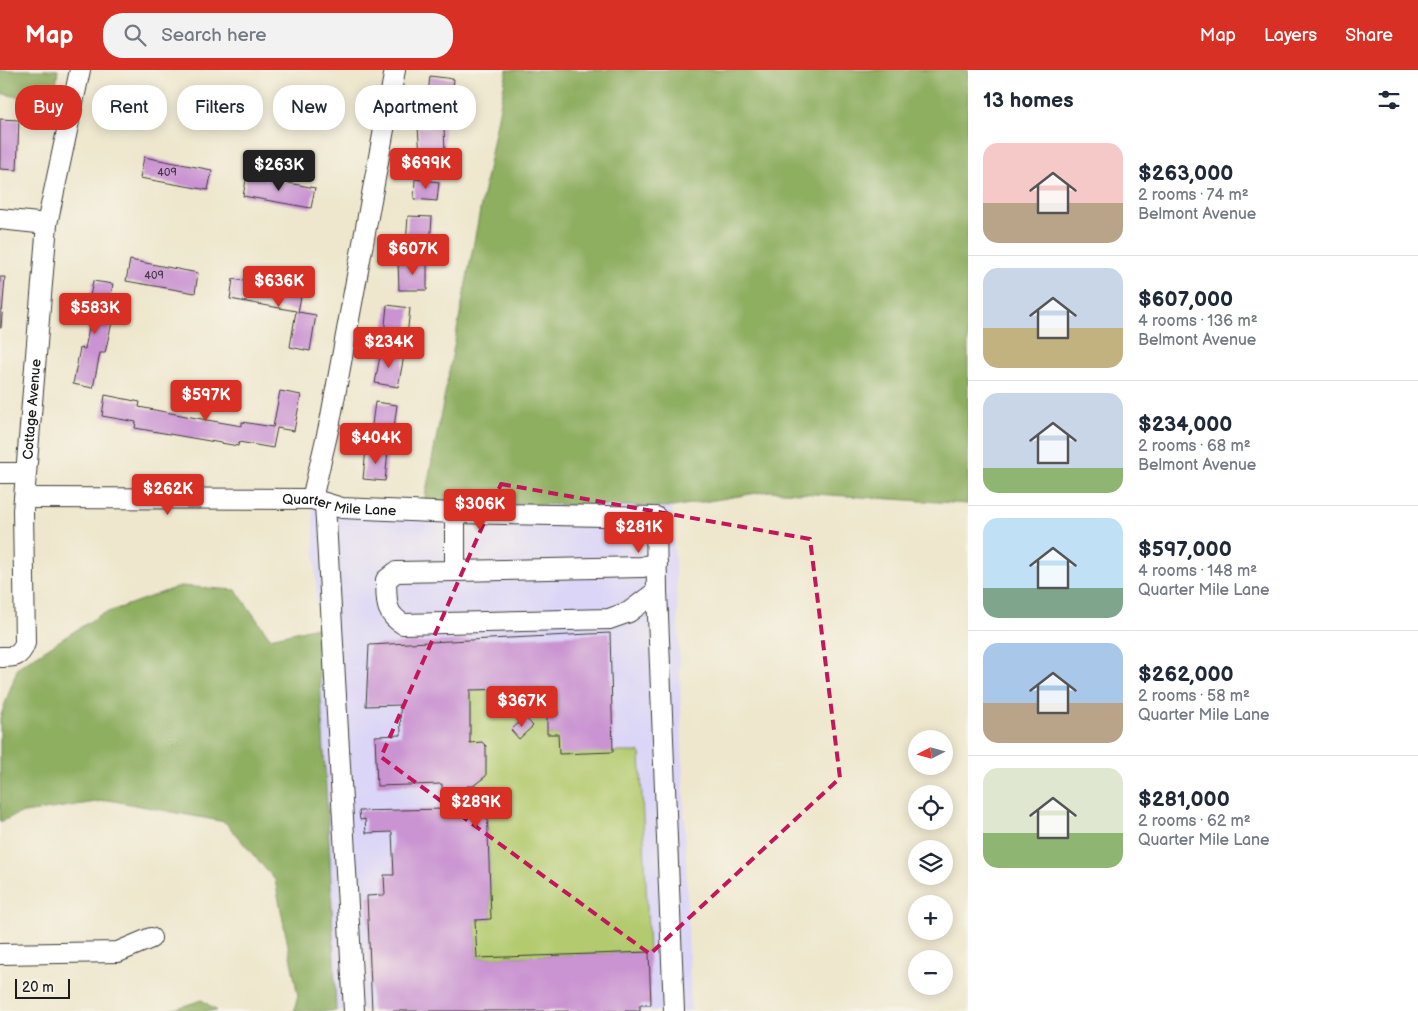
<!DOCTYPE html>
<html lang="en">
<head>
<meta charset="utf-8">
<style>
	:root { --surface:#fff; --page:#f2f2f3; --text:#1f2937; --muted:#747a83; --line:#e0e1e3; --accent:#d93025 }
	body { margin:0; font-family:"Balsamiq Sans",sans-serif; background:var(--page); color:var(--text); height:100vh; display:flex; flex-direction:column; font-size:19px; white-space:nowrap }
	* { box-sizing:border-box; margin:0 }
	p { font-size:16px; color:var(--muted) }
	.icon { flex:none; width:28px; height:28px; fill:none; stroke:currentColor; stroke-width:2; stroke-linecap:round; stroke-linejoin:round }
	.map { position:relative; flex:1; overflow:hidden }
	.side { display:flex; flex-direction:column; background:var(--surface); width:450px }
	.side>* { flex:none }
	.guide { position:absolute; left:15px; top:15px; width:475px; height:45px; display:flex; gap:10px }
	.needle { width:32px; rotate:264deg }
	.controls { position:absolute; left:908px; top:660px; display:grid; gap:10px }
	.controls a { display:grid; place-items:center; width:45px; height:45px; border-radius:50%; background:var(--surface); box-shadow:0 2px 12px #0003; font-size:25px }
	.scale { position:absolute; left:15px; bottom:12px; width:55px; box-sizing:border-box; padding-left:5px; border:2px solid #1c1c1c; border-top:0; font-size:14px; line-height:18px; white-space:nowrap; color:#1c1c1c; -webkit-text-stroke:4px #f7f3e8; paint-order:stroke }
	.price { position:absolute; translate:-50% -42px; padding:0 11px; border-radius:5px; background:var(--accent); color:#fff; font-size:16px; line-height:32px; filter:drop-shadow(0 1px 2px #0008) }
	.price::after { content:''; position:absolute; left:50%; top:30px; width:15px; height:11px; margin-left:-8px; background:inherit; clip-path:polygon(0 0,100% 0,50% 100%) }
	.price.active { background:#222; color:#fff }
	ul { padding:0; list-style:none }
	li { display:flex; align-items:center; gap:15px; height:125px; padding:0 15px }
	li+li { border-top:1px solid var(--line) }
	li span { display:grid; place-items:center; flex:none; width:140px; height:100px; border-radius:15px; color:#555 }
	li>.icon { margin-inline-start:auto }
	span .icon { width:60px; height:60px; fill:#fffc; stroke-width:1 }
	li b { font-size:21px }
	h2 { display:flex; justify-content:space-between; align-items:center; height:60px; padding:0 15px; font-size:21px }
	.chip { padding:0 18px; border-radius:20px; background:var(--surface); box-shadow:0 2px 12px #0003; font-size:18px; line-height:45px }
	.chip.active { background:var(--accent); color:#fff }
	header { display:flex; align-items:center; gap:30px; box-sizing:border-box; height:70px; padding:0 25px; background:var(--accent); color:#fff }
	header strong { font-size:24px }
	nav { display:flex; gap:28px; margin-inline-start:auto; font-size:18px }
	.search { width:350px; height:45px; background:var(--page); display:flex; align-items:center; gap:12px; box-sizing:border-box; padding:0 18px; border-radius:20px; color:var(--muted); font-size:19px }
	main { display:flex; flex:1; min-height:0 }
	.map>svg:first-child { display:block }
	.built { fill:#dbd6f7 }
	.green { fill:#b3ca6e; stroke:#687345 }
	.forest { fill:#8eae61; stroke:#55653e }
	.building { fill:#ca94d2 }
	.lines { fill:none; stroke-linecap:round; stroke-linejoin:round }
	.minor-casing { stroke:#3c3a37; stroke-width:22 }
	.minor { stroke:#fff; stroke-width:20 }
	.marked { fill:none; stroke:#c2185b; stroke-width:4; stroke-dasharray:10 6; stroke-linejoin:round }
	.labels { text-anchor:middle; stroke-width:4.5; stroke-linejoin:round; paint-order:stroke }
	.number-label { font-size:11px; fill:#483a4a }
	.street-label { font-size:14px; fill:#1c1c1c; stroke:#f7f3e8 }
</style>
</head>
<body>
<header>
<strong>Map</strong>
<div class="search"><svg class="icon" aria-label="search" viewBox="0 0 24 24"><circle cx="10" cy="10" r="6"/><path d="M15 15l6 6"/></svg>Search here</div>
<nav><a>Map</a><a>Layers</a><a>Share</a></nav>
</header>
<main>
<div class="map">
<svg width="968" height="941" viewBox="0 0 968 941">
	<rect width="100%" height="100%" fill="#f7f3e8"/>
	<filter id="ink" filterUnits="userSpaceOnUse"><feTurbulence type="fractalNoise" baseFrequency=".02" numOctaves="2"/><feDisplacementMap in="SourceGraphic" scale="10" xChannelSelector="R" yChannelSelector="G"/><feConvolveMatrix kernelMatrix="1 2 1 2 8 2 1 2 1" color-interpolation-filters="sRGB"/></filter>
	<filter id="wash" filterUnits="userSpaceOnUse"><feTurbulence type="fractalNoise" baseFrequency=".0096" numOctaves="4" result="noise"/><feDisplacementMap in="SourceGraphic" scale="20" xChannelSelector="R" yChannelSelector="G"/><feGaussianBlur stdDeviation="1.12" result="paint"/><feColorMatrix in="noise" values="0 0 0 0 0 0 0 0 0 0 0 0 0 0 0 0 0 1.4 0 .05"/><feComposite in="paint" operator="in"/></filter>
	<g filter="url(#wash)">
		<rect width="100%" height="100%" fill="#eee7cd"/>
		<path class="built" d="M312,429L672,437L678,546L691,941H336Z"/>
		<path class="green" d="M557,618L558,645L548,664H558L613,682H640L649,882L477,888L475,850L491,849L487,735H467V716H473L486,706V676L482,672L470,673V620Z"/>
		<path class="forest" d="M0,0H58L54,35L0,23Z
			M507,0H968V434L769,421L672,437L424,432Z
			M180,516L236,520L270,568L317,557L330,789L336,941H294L298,926L275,810L225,752L109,730L18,744L0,752V648L18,597L100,545Z
			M202,930L217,941H168Z"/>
		<g id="blocks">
			<path class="building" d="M430,6L454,9L451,36L427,33Z
				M0,49L19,50L17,100L0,99Z
				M444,56L445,83L420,85L418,57Z
				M144,87L212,100L208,120L140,108Z
				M247,105L315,118L311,138L243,126Z
				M415,109L439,112L437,131L414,129Z
				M408,146L432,147L430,176L406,175Z
				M130,190L198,203L195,223L126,211Z
				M398,192H427V220H399Z
				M0,207H5L1,258H0Z
				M233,209L302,222L298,242L316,245L310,281L290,277L296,241L230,229Z
				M93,211L113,214L106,251L112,252L105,283H100L93,318L73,314L80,278L85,279L91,248L86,247Z
				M387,235L410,238L407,267L384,265Z
				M381,281L404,286L398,317L375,313Z
				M280,321L301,325L294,361L277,358L273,378L239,372L238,376L135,358L136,352L102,346L105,325L140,332L139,337L207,350L242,356V352L273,357Z
				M375,332L397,335L393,365L371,362Z
				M366,379L388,381L385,411L363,409Z
				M610,563L613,682L559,684L558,664H547V647L558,645L557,618L470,620V673L482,672L486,676V706L473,716H467V735H487L491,849L475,850L477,888L649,882L651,935H640V941H372L367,826L385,825L384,805H394L392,762L366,763L365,749L360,750L359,741L443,739L442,714L377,716L375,666L401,665L400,635L366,636L369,575Z
				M525,647L533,656L519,669L511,660Z"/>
		</g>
	</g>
	<g filter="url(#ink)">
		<use href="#blocks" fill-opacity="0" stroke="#3c3a37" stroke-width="1"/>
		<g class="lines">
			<g class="minor-casing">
				<g id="minor">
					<path d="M0,149L47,154"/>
					<path d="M0,403H25"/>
					<path id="s1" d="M24,428L312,429L342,438L455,443L656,447L657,521L674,941"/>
					<path d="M312,429L330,352L395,0"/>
					<path d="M325,434L354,941"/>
					<path d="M455,443V501L396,502L386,510C387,530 384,543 403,554L609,549L629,542L657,521"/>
					<path d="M455,501L642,497L657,493"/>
					<path id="s2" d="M0,587C13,587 20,588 25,573L23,440L47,154L80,0"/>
					<path d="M0,884L118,882L151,868"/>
				</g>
			</g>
			<use href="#minor" class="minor"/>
		</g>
	</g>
	<path class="marked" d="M501,414L810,469L840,708L650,884L381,687Z"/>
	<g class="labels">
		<g class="number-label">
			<text x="167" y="106">409</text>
			<text x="154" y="209">409</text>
		</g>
		<g class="street-label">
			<text dy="5" stroke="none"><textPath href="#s2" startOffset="266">Cottage Avenue</textPath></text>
			<text dy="5" stroke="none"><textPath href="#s1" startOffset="316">Quarter Mile Lane</textPath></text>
		</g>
	</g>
</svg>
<div class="controls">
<a><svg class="needle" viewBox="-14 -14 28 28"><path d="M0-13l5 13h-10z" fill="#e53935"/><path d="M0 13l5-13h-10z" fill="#747a83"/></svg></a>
<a><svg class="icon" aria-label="locate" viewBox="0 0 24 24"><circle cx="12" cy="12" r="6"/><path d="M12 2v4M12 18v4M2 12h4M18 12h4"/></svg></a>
<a><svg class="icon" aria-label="layers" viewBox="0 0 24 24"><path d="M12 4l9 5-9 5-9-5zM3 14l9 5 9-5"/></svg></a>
<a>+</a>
<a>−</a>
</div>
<div class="scale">20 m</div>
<b class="price" style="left:426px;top:120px">$699K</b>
<b class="price active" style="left:279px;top:122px">$263K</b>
<b class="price" style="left:413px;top:206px">$607K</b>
<b class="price" style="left:279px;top:238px">$636K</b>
<b class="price" style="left:95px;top:265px">$583K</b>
<b class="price" style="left:389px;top:299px">$234K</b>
<b class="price" style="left:206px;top:352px">$597K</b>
<b class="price" style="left:376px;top:395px">$404K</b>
<b class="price" style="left:168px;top:446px">$262K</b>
<b class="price" style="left:480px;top:461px">$306K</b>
<b class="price" style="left:639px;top:484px">$281K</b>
<b class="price" style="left:522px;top:658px">$367K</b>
<b class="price" style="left:476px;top:759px">$289K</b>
<div class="guide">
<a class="chip active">Buy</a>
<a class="chip">Rent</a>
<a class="chip">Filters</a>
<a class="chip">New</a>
<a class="chip">Apartment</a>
</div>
</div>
<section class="side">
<h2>13 homes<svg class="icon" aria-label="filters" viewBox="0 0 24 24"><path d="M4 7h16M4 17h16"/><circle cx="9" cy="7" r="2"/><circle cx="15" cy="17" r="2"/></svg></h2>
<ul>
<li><span style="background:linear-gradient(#f6c9c9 60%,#b9a48a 0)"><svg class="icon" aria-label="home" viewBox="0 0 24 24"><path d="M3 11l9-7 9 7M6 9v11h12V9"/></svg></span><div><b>$263,000</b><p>2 rooms · 74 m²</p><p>Belmont Avenue</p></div></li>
<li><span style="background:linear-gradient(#c9d6e8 60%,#c2b280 0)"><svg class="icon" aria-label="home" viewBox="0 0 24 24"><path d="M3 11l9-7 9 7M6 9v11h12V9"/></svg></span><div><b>$607,000</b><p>4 rooms · 136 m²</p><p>Belmont Avenue</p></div></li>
<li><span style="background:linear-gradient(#c9d6e8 75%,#8fb573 0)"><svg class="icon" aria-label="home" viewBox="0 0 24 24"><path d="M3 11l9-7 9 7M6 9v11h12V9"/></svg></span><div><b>$234,000</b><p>2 rooms · 68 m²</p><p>Belmont Avenue</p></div></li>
<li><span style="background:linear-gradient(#bfe0f5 70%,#7fa58c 0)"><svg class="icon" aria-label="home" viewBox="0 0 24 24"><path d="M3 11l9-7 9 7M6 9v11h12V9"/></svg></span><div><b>$597,000</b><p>4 rooms · 148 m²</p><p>Quarter Mile Lane</p></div></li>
<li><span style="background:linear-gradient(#a9c7e8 60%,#b9a48a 0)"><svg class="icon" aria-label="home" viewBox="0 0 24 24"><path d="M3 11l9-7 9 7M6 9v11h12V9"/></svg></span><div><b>$262,000</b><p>2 rooms · 58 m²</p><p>Quarter Mile Lane</p></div></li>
<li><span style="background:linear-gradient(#dfe7d0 65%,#8fb573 0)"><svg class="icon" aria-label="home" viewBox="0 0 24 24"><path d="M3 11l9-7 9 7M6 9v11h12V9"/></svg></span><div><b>$281,000</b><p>2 rooms · 62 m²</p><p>Quarter Mile Lane</p></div></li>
</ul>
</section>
</main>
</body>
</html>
